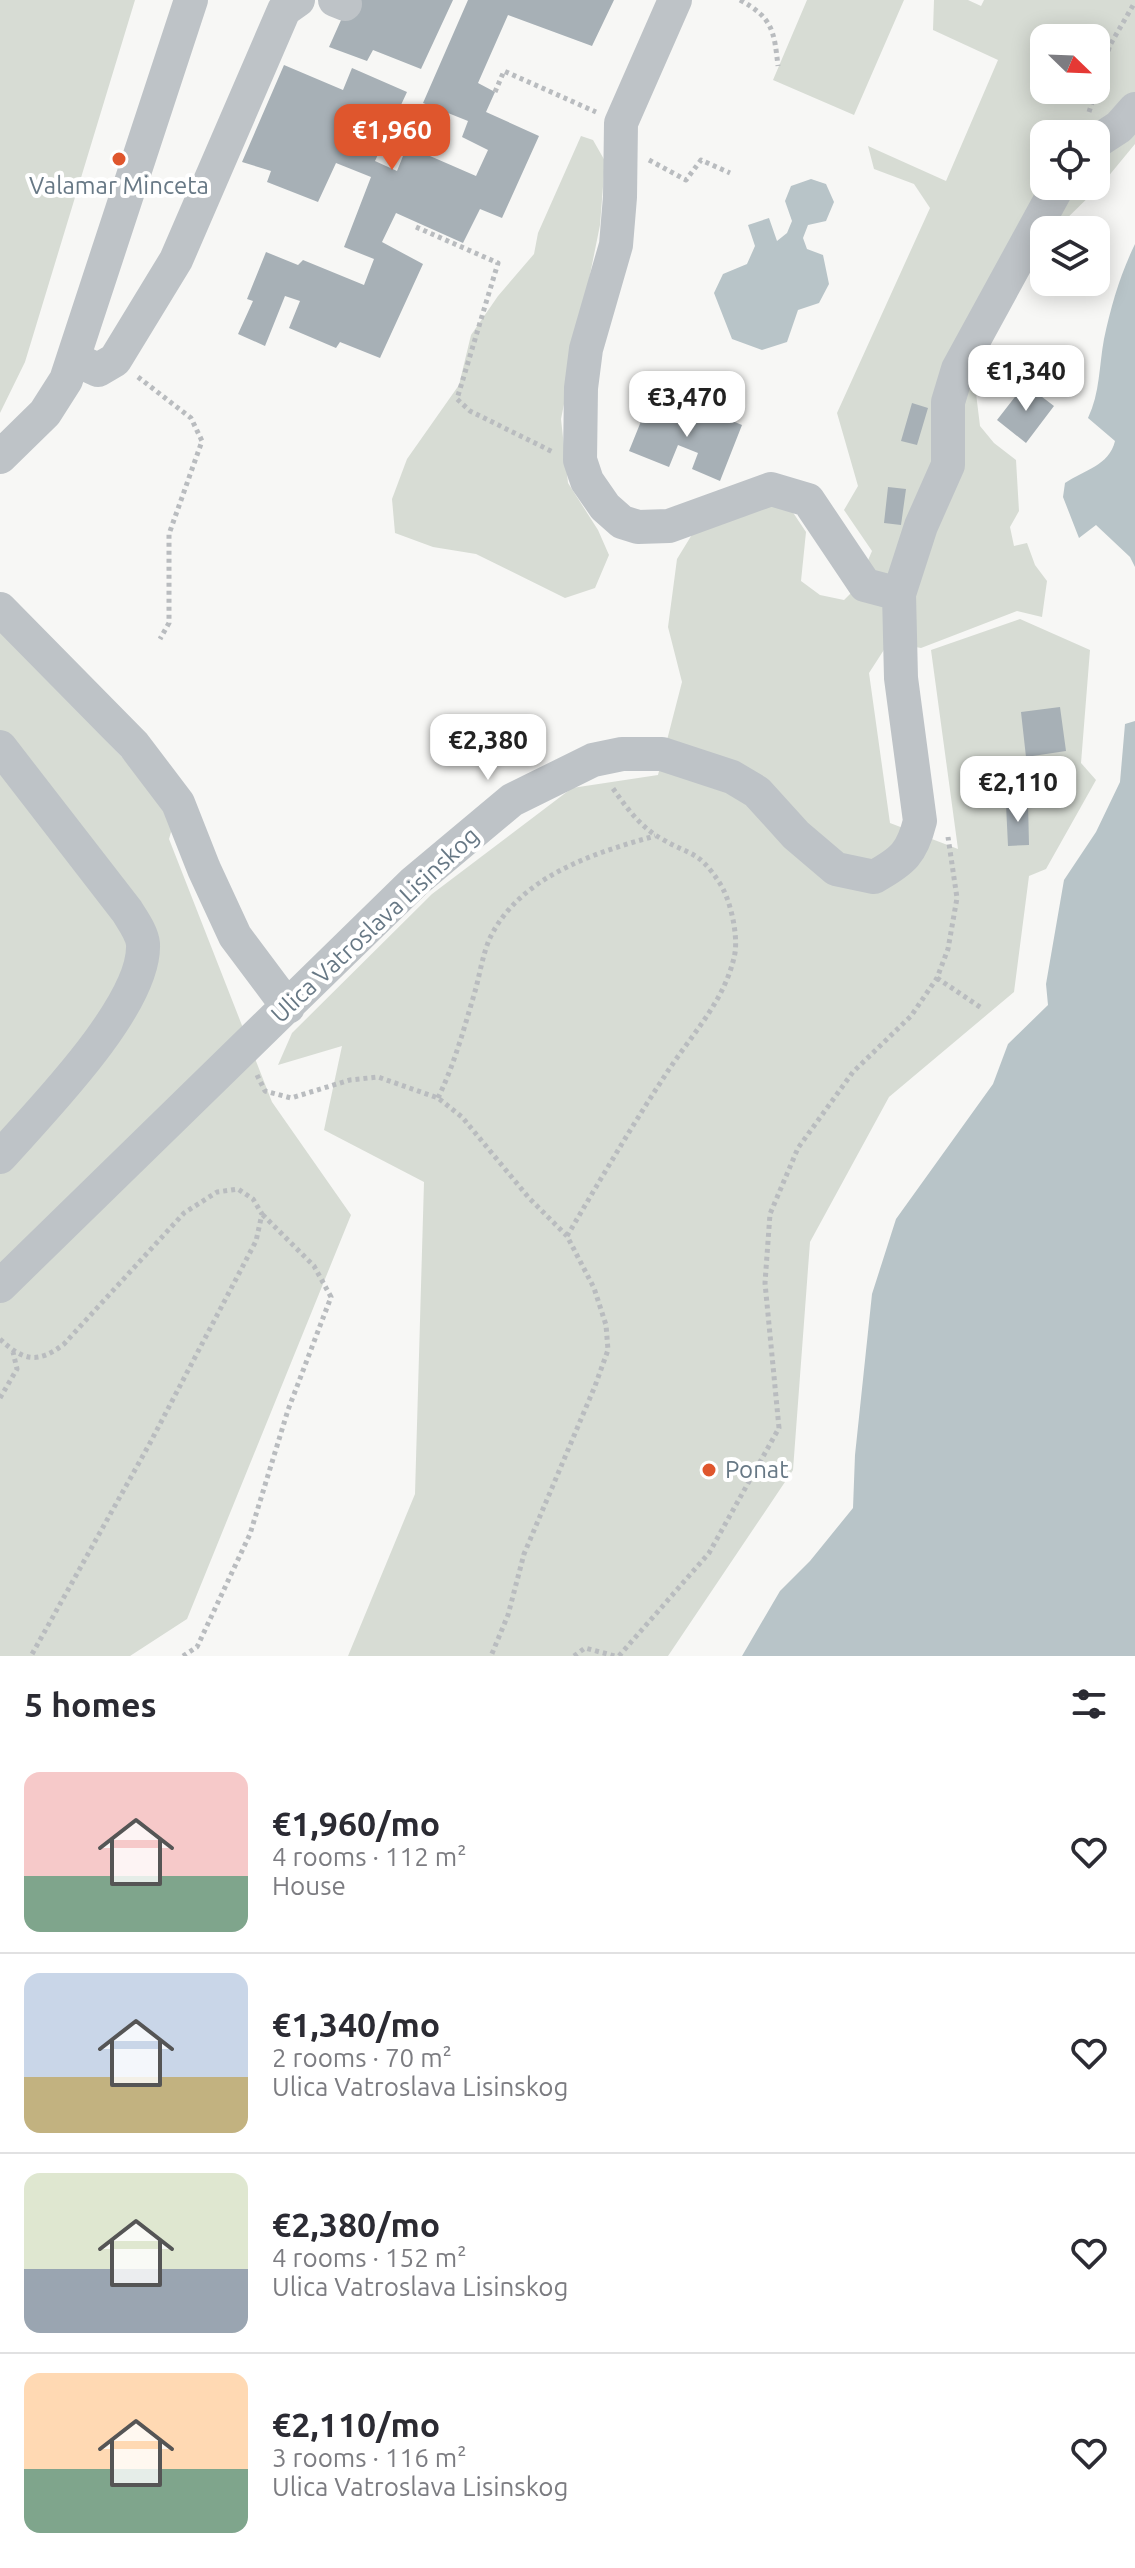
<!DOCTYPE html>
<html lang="en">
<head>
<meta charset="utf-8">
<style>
	:root { --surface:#fff; --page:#f7f7f7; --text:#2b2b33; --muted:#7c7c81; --line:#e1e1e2; --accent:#df562d }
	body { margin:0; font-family:Ubuntu,sans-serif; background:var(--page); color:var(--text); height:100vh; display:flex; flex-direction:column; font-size:30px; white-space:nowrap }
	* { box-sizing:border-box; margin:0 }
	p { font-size:26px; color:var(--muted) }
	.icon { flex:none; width:44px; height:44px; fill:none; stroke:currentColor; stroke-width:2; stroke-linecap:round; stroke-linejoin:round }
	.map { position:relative; height:1656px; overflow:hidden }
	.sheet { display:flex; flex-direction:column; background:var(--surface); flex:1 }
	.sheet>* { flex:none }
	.needle { width:52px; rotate:113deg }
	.fabs { position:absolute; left:1030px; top:24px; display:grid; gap:16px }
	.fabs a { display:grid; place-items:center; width:80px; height:80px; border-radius:16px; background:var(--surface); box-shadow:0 4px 20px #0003; font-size:40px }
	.price { position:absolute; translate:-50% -68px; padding:0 18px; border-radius:16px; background:#fff; color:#222; font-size:26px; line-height:52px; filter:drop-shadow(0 2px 4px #0008) }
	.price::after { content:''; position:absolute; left:50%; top:48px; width:24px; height:18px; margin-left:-12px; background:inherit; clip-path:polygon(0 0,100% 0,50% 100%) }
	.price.on { background:var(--accent); color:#fff }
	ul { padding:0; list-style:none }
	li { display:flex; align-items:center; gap:24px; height:200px; padding:0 24px }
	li+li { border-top:2px solid var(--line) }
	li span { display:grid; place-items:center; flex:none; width:224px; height:160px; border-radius:16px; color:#555 }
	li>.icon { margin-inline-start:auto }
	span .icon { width:96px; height:96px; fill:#fffc; stroke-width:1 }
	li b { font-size:34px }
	h2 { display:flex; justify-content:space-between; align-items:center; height:96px; padding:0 24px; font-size:34px }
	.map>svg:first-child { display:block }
	.green { fill:#d7dcd4; fill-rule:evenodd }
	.water { fill:#b8c4c8 }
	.building { fill:#a7b0b6 }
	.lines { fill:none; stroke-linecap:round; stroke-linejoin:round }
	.path { stroke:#b9bcbf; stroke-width:5; stroke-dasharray:4 4; stroke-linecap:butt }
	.minor { stroke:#bec3c7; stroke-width:34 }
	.poi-dot { fill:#df562d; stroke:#fff; stroke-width:3 }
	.labels { text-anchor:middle; stroke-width:8; stroke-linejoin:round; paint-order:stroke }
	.poi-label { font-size:24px; fill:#677885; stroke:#fff }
	.street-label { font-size:24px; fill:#677885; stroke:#fff }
</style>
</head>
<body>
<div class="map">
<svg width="1135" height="1656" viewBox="0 0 1135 1656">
	<rect width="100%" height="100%" fill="#f7f7f5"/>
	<path class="green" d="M0,0H135L25,362L0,413Z
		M807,0H904L854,115L773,80Z
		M934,0H968L981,6L984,0H1135V144L1102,184L1055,230H1044L985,349L974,377L980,426L994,443L1016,460L1019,511L1010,527L1014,546L1027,543L1035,565L1047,581L1042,617L1017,611L921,648L889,642L869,673L890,823L958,849L931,650L1020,619L1090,650L1081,763L1096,780L1046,869L1029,876L1014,992L889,1097L810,1242L793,1470L668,1656H348L415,1494L424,1182L324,1130L342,1046L278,1065L292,1033L432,894L572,788L658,775L682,682L668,627L677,559L696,528L763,503L792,511L806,532L801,581L820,595L844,600L856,588L872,551L844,510L858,486L837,413L930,208L914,184L874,169L868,146L946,181L998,60L933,30ZM1044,38H1096V90H1044ZM1044,134H1096V186H1044Z
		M581,136L593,140L605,161L600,225L561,419L568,483L598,530L609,555L595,588L565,598L476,554L433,547L395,533L392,499L407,459L459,385L471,335L498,296L534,254L538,233Z
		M0,627L176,815L169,839L272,1102L351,1215L187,1619L130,1656H0Z"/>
	<path class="water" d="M811,179L826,184L834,202L826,221L808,225L803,238L807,249L823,255L829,284L819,303L798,310L787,342L762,350L732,339L714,293L723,274L747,264L755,246L748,225L769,218L777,241L787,233L792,221L785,201L791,186Z
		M1135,244V567L1130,557L1096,525L1079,538L1063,497L1065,483C1084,470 1109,466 1115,441L1088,418C1100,393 1099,366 1104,339C1111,306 1120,275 1135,244Z
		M1135,721V1656H742L780,1591L810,1561L853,1508L855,1455L872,1294L896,1219L993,1084L1008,1044L1048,1005L1046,984L1064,880L1096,832L1120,782L1125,724Z"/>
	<path class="building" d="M350,0H453L421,69L373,50L367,61L329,47Z
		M468,0H614L592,46L508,15L478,83L495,92L486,112L539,136L502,218L480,209L463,243L396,213L382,242L423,264L380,358L340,342L336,348L289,328L300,301L285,296L265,346L238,334L253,301L247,299L266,252L298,265L303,260L364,285L374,259L344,247L371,177L336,163L318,202L267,182L271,171L242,162L284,65L343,90L352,68L407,92L375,161L397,171L407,146L476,176L488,150L462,137L468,121L423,103Z
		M1025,384L1054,406L1026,443L997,420Z
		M912,403L928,408L917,445L901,441Z
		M648,404L695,423L701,408L742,425L720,481L692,469L698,453L678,445L669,467L629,451Z
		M888,487L906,489L901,525L884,523Z
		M1060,707L1066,751L1026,757L1021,712Z
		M1028,803L1029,845L1008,846L1006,804Z"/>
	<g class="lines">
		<path class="path" d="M740,0C773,18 774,31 778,66
			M1096,89L1110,45L1135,2
			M495,92L504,71L596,112
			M1089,112L1096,90
			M649,160L686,180L701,160L730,173
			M416,227L498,263L457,399L470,411L553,452
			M138,377L191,418L202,441L169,534V623L160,639
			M937,978L983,1009
			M257,1075L265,1091L291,1098L350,1080L378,1077L438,1098L462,1117L529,1198L567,1236L594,1288L606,1325L608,1350L595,1386L524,1554L508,1615L491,1656
			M438,1098C455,1063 465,1025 476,988C480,972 483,955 489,940C518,877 593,853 655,836
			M567,1236C599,1182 631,1127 666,1074C691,1035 726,1000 735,953C738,933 730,898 719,882C698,850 691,856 662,839C641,828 625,806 612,787
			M0,1339C23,1361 38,1364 64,1344L184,1213L217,1192L238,1189L253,1199L262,1214L256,1241L150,1443L31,1656
			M0,1398L17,1369L13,1352
			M183,1656L197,1647L250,1534L288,1410L331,1297L314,1266L262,1214
			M574,1656L585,1648L615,1656
			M619,1656L709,1553L779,1428L765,1283L770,1214L798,1148L853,1072L911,1016L937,978L948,949L957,898L948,837"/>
		<path class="minor" d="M335,0L345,4
			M675,0L621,123L620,197L616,245L586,349L581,388L580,460L587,481L605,507L622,522L638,527L669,526L771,489L808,500L865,585L899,594
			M1096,142L1119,127L1135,109
			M74,359L98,370L115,360L176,260L284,10L298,0
			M0,457L45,413L66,380L191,0
			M0,609L134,745L178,803L204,869L235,936L288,1007
			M0,747L127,911C133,921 142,933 143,944C146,1005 40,1112 0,1157
			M0,1286L414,882L512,800L593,760L622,754H662L732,777L757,792L796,835L836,869L874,877C903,861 912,853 920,821L901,678L899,594L921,526L948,465V402L958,369L1058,186"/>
	</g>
	<g class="poi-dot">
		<circle cx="119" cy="159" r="8"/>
		<circle cx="709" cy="1470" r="8"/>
	</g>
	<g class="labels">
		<g class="poi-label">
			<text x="119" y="194">Valamar Minceta</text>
			<text x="725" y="1478" text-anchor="start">Ponat</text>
		</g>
		<g class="street-label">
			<text transform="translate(375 925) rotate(-43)" y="8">Ulica Vatroslava Lisinskog</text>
		</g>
	</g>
</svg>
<div class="fabs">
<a><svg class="needle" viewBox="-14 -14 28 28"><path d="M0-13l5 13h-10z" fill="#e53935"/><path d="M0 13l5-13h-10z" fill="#7c7c81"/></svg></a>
<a><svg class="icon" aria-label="locate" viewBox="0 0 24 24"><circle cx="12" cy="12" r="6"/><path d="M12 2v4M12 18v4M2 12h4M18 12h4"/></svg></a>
<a><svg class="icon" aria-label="layers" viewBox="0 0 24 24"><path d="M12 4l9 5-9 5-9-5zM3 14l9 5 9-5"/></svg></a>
</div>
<b class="price on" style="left:392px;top:172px">€1,960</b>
<b class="price" style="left:1026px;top:413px">€1,340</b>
<b class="price" style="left:687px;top:439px">€3,470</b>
<b class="price" style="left:488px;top:782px">€2,380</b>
<b class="price" style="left:1018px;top:824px">€2,110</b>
</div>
<section class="sheet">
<h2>5 homes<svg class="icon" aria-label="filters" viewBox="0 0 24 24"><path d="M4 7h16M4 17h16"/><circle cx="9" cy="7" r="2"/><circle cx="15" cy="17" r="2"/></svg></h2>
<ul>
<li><span style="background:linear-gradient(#f6c9c9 65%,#7fa58c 0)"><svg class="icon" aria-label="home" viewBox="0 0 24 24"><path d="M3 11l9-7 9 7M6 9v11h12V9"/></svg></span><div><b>€1,960/mo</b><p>4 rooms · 112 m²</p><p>House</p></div><svg class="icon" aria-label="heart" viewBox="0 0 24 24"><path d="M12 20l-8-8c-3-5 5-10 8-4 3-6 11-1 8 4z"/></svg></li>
<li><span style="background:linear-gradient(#c9d6e8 65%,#c2b280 0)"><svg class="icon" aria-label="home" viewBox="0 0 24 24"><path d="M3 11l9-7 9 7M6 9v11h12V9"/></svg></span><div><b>€1,340/mo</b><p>2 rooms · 70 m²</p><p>Ulica Vatroslava Lisinskog</p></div><svg class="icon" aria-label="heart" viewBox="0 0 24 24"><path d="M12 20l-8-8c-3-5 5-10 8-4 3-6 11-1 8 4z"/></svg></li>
<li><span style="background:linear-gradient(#dfe7d0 60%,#9aa5b1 0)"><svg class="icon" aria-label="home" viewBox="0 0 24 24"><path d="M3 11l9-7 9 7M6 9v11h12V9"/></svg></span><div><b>€2,380/mo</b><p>4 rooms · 152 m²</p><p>Ulica Vatroslava Lisinskog</p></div><svg class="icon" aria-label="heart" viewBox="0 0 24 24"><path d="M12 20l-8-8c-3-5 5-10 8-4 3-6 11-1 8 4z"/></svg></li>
<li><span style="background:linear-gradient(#ffd9b3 60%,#7fa58c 0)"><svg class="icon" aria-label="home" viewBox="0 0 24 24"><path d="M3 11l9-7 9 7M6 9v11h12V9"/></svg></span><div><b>€2,110/mo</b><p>3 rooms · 116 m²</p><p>Ulica Vatroslava Lisinskog</p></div><svg class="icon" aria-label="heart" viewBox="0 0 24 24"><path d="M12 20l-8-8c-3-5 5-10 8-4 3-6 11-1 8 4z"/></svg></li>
</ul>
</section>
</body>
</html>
